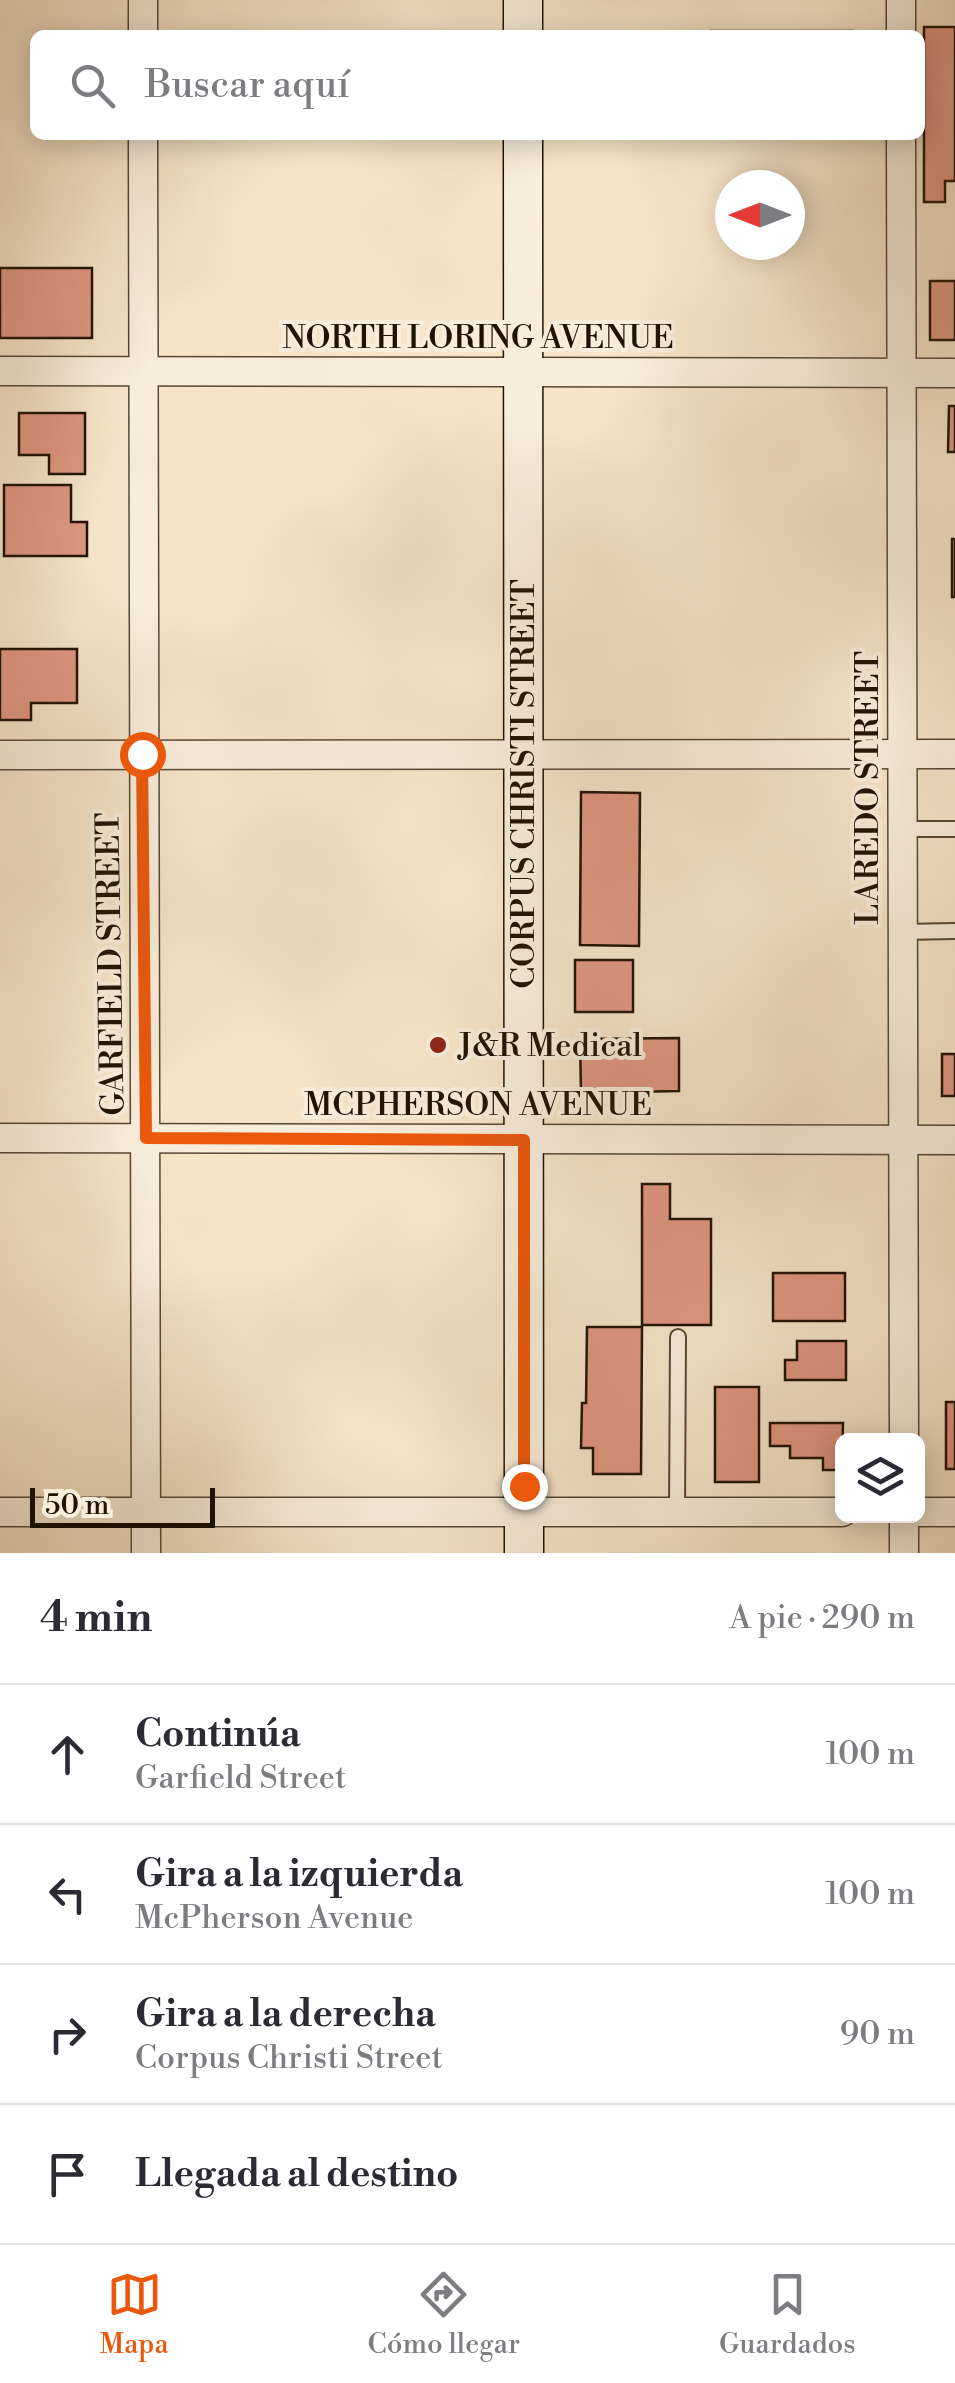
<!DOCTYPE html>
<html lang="es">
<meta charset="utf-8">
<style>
:root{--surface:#fff;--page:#f7f7f7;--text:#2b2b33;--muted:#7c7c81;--line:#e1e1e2;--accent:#ea580c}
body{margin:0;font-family:"Libre Bodoni",serif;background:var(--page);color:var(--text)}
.controls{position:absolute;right:30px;bottom:30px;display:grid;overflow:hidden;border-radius:15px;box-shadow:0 5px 25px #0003}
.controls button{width:90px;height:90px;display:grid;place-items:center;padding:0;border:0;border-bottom:2px solid var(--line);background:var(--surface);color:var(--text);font:50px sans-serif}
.compass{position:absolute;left:715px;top:170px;width:90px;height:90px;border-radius:50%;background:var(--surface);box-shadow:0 5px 25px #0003;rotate:270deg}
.scale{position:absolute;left:30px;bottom:25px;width:185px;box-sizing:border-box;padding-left:10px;border:5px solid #211304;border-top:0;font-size:28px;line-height:35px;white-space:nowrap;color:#211304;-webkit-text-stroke:8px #f8eddb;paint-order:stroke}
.stop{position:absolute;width:30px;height:30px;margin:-22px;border:8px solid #ea580c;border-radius:50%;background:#fff}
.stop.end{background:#ea580c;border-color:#fff;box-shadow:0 2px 10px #0008}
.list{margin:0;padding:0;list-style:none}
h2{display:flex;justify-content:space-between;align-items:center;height:130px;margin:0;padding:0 40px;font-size:42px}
h2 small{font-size:32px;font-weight:400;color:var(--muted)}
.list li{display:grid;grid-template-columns:65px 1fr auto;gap:30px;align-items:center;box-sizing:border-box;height:140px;padding:0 40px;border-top:2px solid var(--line)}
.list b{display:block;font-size:38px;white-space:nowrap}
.list p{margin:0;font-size:32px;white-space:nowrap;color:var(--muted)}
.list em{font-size:32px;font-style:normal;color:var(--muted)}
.icon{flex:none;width:55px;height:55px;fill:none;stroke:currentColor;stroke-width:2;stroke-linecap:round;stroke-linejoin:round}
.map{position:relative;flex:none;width:955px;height:1553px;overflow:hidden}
.search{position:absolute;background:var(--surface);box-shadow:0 5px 25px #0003;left:30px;right:30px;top:30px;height:110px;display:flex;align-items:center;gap:25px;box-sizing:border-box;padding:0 35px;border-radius:15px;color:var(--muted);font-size:38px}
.sheet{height:690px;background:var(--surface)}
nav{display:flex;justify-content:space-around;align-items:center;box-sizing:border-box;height:140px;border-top:2px solid var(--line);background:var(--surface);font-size:28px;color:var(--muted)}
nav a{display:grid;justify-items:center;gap:5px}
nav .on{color:var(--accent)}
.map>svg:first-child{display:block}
.building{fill:#de9681;stroke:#211304;stroke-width:2.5}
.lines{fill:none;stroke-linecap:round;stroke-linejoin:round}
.service-casing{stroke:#564735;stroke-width:18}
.minor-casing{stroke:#564735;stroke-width:31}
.secondary-casing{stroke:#211304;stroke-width:41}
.service{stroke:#f8eddb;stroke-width:14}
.minor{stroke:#f8eddb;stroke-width:28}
.secondary{stroke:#f8eddb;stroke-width:38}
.route{stroke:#ea580c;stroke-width:12}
.poi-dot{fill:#8f2418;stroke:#f8eddb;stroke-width:4}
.labels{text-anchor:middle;stroke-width:8;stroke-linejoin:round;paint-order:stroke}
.street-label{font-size:32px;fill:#211304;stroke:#f8eddb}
.poi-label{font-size:32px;fill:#211304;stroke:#f8eddb;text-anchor:start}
</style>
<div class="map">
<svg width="955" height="1553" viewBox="0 0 955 1553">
<rect width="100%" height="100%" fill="#f5e4c8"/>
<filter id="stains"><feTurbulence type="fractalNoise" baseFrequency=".002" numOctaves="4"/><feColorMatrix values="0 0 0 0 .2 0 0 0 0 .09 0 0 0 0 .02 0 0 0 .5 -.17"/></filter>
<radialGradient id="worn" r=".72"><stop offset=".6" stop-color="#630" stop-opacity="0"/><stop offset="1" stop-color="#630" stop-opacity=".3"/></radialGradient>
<g class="building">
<path d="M924,27H955V181H945V202H924Z"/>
<rect x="711" y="31" width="142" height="4"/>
<rect x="0" y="268" width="92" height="70"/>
<rect x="930" y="281" width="25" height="59"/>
<path d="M949,406H955V452H948Z"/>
<path d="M19,413H85V474H49V455H19Z"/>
<path d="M4,485H71V522H87V556H4Z"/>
<rect x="952" y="539" width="3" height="58"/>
<path d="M0,649H77V703H31V720H0Z"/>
<path d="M581,792L640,793L639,946L580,945Z"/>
<rect x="575" y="960" width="58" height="52"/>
<path d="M679,1038V1091L581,1093L580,1039Z"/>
<rect x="942" y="1054" width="13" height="42"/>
<path d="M642,1184H670V1219H711V1325H642Z"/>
<rect x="773" y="1273" width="72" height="48"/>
<path d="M587,1327H642L641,1474H593V1448H581L582,1403H586Z"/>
<path d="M797,1341H846V1380H785V1360H797Z"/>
<rect x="715" y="1387" width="44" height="95"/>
<rect x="946" y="1402" width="9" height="67"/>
<path d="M770,1423H843L842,1470H823V1458H790V1446H770Z"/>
</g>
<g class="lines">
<g class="service-casing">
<g id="service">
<path d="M902,829H955"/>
<path d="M902,932L955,931"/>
<path d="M677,1512L678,1337"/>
</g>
</g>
<g class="minor-casing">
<g id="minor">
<path d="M143,0V35"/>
<path d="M901,0V35"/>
<path d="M143,135L146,1553"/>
<path d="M901,135L904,1440"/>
<path d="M0,371L955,373"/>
<path d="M0,755L955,754"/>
<path d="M0,1138L955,1140"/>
<path d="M0,1512H842"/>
<path d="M918,1512H955"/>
<path d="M904,1516V1553"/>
</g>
</g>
<g class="secondary-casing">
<g id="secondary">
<path d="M523,0V35"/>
<path d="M523,135L524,1553"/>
</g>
</g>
<use href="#service" class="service"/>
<use href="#minor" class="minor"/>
<use href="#secondary" class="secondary"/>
</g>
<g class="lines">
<path class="route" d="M142,754L146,1138L524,1140V1486"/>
</g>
<circle class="poi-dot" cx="438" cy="1045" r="10"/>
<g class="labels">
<g class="street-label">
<text x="478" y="348">NORTH LORING AVENUE</text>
<text transform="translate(523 784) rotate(-90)" y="11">CORPUS CHRISTI STREET</text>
<text transform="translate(867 788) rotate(-90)" y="11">LAREDO STREET</text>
<text transform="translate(110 964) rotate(-91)" y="11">GARFIELD STREET</text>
<text x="478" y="1115">MCPHERSON AVENUE</text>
</g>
<g class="poi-label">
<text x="458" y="1056">J&amp;R Medical</text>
</g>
</g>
<rect width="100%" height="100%" filter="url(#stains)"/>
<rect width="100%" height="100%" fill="url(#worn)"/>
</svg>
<div class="controls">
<button><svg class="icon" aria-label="layers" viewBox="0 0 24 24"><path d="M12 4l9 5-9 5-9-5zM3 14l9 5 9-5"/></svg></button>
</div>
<svg class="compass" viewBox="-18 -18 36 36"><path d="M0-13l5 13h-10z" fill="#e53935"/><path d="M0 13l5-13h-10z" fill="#7c7c81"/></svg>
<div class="scale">50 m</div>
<div class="stop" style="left:142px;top:754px"></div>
<div class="stop end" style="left:524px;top:1486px"></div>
<div class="search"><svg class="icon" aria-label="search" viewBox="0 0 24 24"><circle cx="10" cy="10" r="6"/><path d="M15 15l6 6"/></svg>Buscar aquí</div>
</div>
<section class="sheet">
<h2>4 min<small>A pie · 290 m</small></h2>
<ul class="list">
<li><svg class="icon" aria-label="ahead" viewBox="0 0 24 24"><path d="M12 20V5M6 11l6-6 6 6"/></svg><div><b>Continúa</b><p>Garfield Street</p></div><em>100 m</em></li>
<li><svg class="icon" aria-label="left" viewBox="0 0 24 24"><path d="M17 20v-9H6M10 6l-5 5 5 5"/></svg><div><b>Gira a la izquierda</b><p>McPherson Avenue</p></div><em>100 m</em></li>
<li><svg class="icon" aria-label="right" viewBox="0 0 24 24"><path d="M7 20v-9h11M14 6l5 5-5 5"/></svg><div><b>Gira a la derecha</b><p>Corpus Christi Street</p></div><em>90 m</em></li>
<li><svg class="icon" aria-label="arrive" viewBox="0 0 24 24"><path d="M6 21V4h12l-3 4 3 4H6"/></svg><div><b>Llegada al destino</b></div></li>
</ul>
</section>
<nav>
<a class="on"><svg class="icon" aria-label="map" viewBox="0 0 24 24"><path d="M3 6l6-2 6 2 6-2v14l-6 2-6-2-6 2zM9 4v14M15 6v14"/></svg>Mapa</a>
<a><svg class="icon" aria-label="directions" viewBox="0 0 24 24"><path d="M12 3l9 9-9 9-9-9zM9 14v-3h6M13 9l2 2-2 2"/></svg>Cómo llegar</a>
<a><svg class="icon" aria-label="saved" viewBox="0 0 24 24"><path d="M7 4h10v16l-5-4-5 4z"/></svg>Guardados</a>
</nav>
